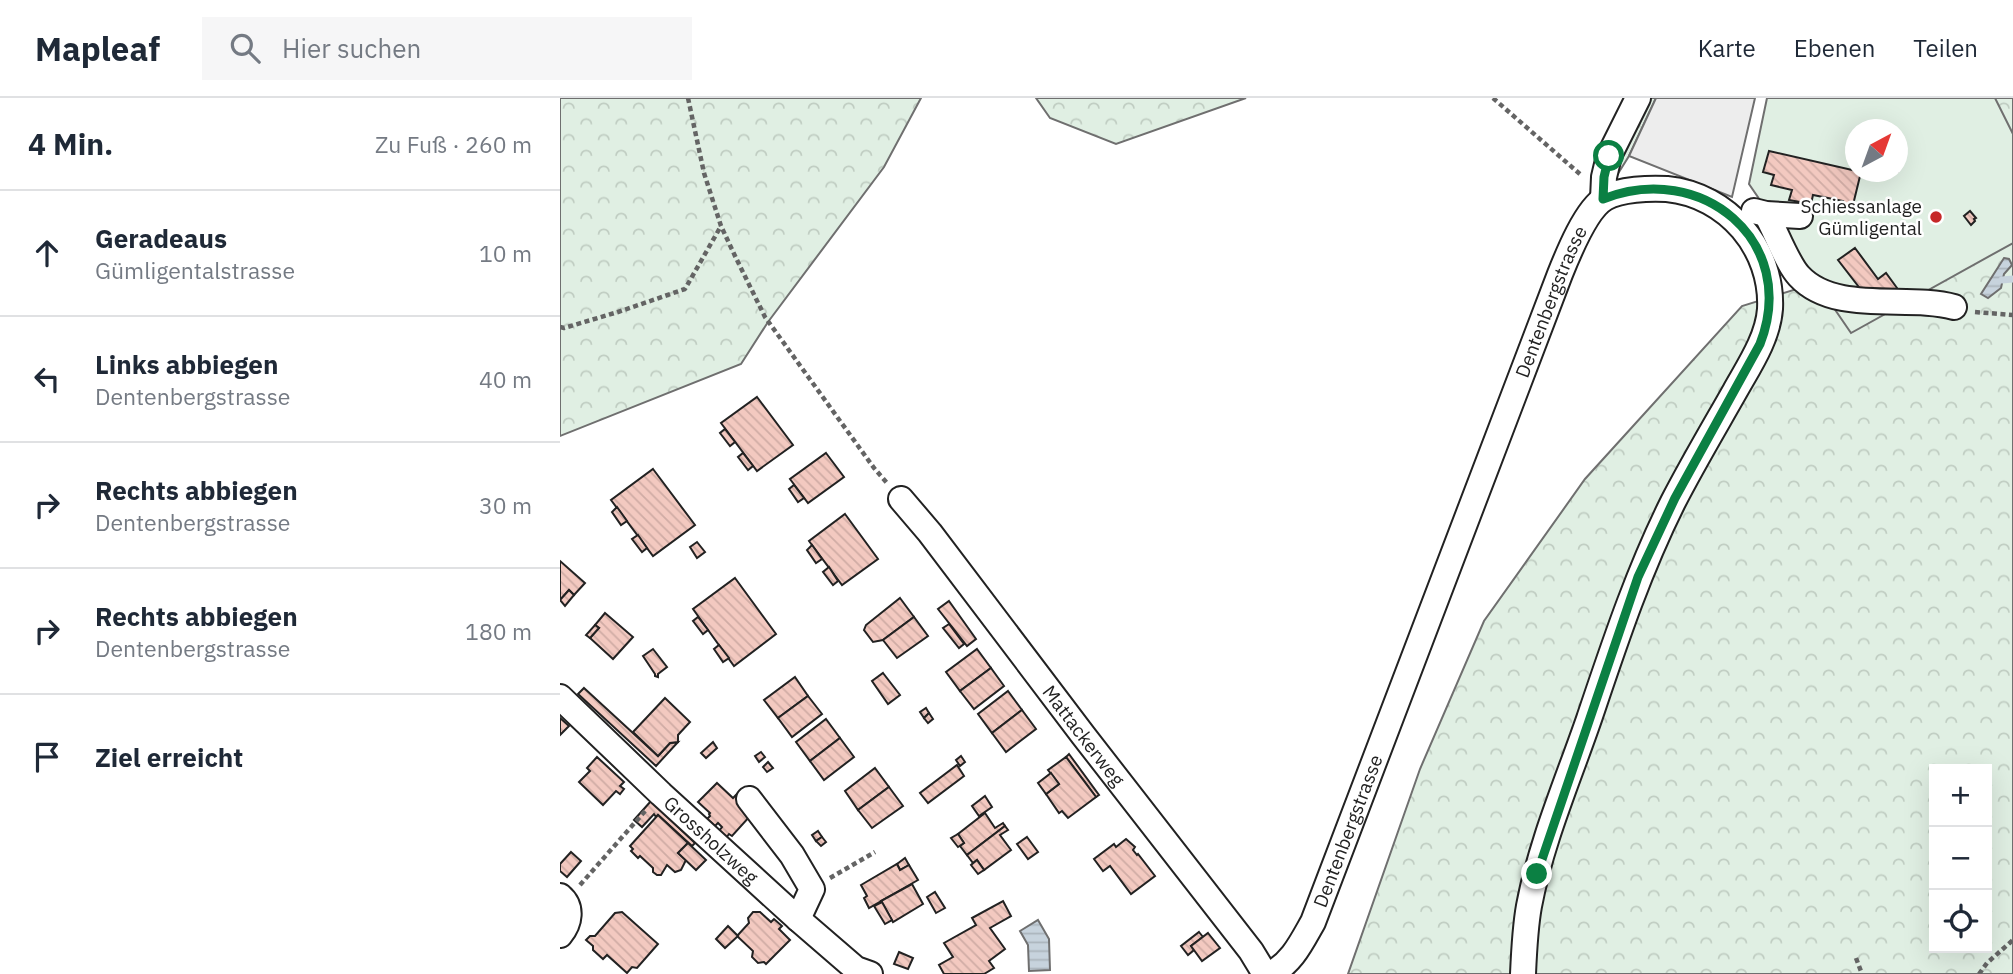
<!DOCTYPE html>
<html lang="de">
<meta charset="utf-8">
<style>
:root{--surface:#fff;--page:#f6f6f7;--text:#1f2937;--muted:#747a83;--line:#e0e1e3}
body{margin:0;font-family:"IBM Plex Sans",sans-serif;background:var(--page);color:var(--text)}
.controls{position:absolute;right:21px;bottom:21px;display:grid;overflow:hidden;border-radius:0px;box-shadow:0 7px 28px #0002}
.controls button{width:63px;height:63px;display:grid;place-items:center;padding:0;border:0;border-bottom:2px solid var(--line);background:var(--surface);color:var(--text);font:35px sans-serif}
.compass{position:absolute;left:1285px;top:21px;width:63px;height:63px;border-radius:50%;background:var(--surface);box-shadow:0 7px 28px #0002;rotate:41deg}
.stop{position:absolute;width:21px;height:21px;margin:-16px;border:5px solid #0b8043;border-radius:50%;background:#fff}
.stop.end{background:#0b8043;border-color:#fff;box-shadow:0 2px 7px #0008}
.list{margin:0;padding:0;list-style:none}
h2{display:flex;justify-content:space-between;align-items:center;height:91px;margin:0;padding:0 28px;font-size:30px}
h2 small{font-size:23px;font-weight:400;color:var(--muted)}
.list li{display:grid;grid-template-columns:46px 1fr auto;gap:21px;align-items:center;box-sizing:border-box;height:126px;padding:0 28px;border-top:2px solid var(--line)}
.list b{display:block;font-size:26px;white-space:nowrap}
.list p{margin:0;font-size:23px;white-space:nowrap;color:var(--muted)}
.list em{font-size:23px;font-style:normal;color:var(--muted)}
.icon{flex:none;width:38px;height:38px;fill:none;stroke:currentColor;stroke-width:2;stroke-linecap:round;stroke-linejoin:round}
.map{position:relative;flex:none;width:1453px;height:876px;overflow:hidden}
header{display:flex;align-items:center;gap:42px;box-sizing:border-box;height:98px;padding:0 35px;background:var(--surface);border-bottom:2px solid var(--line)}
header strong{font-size:33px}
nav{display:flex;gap:38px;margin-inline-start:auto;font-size:24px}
.search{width:490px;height:63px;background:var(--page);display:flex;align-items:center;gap:18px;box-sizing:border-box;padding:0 24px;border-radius:0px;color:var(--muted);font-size:26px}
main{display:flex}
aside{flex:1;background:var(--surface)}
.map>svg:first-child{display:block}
.grass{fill:url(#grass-tufts);stroke:#6f6f6f;stroke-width:2}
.forest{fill:url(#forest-crowns);stroke:#6f6f6f;stroke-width:2;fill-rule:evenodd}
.park{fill:#e0efe3;stroke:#6f6f6f;stroke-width:2;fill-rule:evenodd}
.parking{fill:#ededed;stroke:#6f6f6f;stroke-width:2}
.water{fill:url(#water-rules);stroke:#6f6f6f;stroke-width:2}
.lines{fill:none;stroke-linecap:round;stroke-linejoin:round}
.stream{stroke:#c7d3dd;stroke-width:7}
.building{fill:url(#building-back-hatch);stroke:#222;stroke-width:2}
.minor-casing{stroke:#222;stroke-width:28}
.path{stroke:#646464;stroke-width:4.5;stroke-dasharray:5 3.5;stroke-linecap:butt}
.minor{stroke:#fff;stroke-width:24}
.route{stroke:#0b8043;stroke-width:9}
.poi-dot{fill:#c62828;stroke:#fff;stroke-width:2.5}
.labels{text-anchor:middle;stroke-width:5;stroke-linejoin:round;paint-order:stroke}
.poi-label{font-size:19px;fill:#222;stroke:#fff;text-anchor:end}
.street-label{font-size:19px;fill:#222;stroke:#fff}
</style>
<header>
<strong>Mapleaf</strong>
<div class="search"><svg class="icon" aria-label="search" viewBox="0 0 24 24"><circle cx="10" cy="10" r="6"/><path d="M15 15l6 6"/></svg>Hier suchen</div>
<nav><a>Karte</a><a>Ebenen</a><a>Teilen</a></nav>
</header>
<main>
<aside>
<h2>4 Min.<small>Zu Fuß · 260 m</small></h2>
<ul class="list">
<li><svg class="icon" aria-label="ahead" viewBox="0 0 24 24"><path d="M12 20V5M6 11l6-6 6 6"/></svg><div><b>Geradeaus</b><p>Gümligentalstrasse</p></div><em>10 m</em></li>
<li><svg class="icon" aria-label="left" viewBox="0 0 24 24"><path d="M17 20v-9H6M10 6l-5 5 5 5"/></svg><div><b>Links abbiegen</b><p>Dentenbergstrasse</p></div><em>40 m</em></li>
<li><svg class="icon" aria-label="right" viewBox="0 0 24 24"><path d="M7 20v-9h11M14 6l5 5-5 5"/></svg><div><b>Rechts abbiegen</b><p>Dentenbergstrasse</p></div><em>30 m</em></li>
<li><svg class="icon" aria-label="right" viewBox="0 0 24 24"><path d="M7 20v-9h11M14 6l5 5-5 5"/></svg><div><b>Rechts abbiegen</b><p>Dentenbergstrasse</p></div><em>180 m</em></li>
<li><svg class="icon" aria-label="arrive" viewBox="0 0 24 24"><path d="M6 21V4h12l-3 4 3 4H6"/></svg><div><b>Ziel erreicht</b></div></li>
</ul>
</aside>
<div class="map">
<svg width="1453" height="876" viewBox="0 0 1453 876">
<defs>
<pattern id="grass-tufts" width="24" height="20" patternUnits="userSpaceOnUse" patternTransform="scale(1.75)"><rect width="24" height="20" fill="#e0efe3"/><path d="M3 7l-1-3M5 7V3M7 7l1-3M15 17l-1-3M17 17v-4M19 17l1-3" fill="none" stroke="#c0cdc2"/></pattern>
<pattern id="forest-crowns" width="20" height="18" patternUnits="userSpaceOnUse" patternTransform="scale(1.75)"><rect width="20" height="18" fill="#e0efe3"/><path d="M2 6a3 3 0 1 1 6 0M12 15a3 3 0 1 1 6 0" fill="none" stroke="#c0cdc2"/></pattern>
<pattern id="water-rules" width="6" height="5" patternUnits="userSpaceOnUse" patternTransform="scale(1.75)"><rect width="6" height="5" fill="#c7d3dd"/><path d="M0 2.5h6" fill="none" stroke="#abb5bd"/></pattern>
<pattern id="building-back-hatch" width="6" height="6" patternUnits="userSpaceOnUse" patternTransform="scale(1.75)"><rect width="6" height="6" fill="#f3c9c0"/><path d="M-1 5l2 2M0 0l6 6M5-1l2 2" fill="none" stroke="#d0aca5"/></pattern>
</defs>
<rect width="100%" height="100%" fill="#fff"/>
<path class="grass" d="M1084,0H1096L1069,58L1054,82L1057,57Z"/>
<g class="forest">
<path d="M0,0H361L324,69L208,224L181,266L0,338Z"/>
<path d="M476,0H686L556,46L490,20Z"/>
<path d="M1367,0H1453V876H788L860,671L924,523L1025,381L1182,208L1240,190L1316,206ZM1374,671H1427V850H1374Z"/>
</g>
<path class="park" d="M1207,0H1435L1453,36V145L1291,235L1189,86ZM1296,32H1338V74H1296Z"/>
<path class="parking" d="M1096,0H1195L1172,99L1069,58Z"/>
<g class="water">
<path d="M1444,160L1449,161L1452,167L1444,176L1441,190L1428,200L1421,196Z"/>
<path d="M478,822L489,841L490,872L469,873L468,847L460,833Z"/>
</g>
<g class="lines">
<path class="stream" d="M1442,182L1453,181"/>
</g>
<g class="building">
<path d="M1209,53L1301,74L1291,115L1281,113L1283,103L1253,97L1251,106L1229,102L1232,92L1211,87L1214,77L1203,74Z"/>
<path d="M1410,113L1416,120L1414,121L1415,123L1411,127L1404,118Z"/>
<path d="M1295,150L1318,181L1326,175L1337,190L1329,196L1302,193L1278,162Z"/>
<path d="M197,299L233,347L197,373L161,325Z"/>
<path d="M165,331L175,344L170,348L160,335Z"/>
<path d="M183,355L193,368L188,372L178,359Z"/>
<path d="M266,355L284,379L248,405L230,381Z"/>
<path d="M93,371L135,427L93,458L51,402Z"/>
<path d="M234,387L244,400L238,404L229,391Z"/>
<path d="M57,409L67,423L61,427L52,414Z"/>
<path d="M285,416L318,461L282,487L249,443Z"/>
<path d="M78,437L87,450L82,454L72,441Z"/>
<path d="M137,444L145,454L137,460L130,449Z"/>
<path d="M252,447L262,461L256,465L247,452Z"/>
<path d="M0,463L25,485L14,497L9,492L0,502Z"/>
<path d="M269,469L278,483L273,487L263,474Z"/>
<path d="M175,480L216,536L174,568L133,511Z"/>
<path d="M9,492L14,497L5,508L0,502Z"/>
<path d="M340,500L354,519L323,542L313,544L304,532L306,527Z"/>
<path d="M389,503L416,541L407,548L378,511Z"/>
<path d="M45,515L73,539L53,561L30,540L39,530L35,527Z"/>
<path d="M138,519L148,532L143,536L133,523Z"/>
<path d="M354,519L368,538L337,560L323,542Z"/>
<path d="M389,526L404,546L399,550L383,530Z"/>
<path d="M35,527L39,530L30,540L26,537Z"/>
<path d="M159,547L169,560L163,564L154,551Z"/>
<path d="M93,551L107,569L98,576V579L95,578V576L83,558Z"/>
<path d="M417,551L431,570L400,593L386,574Z"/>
<path d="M431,570L444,588L414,611L400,593Z"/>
<path d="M323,575L340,597L328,606L312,583Z"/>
<path d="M235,579L248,598L218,620L204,602Z"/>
<path d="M24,590L98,658L110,645L118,644L96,668L18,596Z"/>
<path d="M448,593L462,612L432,635L418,616Z"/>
<path d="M248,598L262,616L232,639L218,620Z"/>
<path d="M105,600L130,624L118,637V644L110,645L98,658L73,634Z"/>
<path d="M366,610L369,615L364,620L360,614Z"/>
<path d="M462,612L476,631L446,654L432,635Z"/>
<path d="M369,615L373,621L368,625L364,620Z"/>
<path d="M0,620L9,628L0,637Z"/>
<path d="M266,621L280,640L250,663L236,644Z"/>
<path d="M280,640L294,659L264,682L250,663Z"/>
<path d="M153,644L157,650L146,660L141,655Z"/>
<path d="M201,654L205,659L199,664L195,658Z"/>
<path d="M509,656L539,697L536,699L506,659Z"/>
<path d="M401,658L405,664L400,668L396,662Z"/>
<path d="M37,659L64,684L60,688L64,691L60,696L56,693L43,707L19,684L30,673L27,670Z"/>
<path d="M506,659L536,699L508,720L502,713L499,715L486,696L499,686L488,672Z"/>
<path d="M208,664L213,670L207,674L203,669Z"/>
<path d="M397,667L404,678L368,705L360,695Z"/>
<path d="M315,670L329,689L298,712L285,693Z"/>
<path d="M491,675L499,686L486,696L478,685Z"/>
<path d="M157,685L173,700L177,696L188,706L191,717L172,738L169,736L166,740L159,733L162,729L158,725L155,728L147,721L150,718L149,716L150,715L138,704Z"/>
<path d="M329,689L343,708L312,730L298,712Z"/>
<path d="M425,698L432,709L419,718L412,708Z"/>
<path d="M91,703L135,745L132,748L98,717L96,719L94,716L82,729L74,722Z"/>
<path d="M425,715L435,730L443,725L445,728L407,757L400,748L404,745L398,736Z"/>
<path d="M98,717L128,745L118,755L126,762L121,772L115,774L107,767L101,777H97L93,774V770L80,758L78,760L71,753L73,751L70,748Z"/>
<path d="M445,728L448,732L440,737L451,752L424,772L417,762L413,765L407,757Z"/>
<path d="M258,733L262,739L256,743L252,737Z"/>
<path d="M398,736L404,745L398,749L391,740Z"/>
<path d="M262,739L266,744L261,748L256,743Z"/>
<path d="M467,739L478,754L468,761L457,746Z"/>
<path d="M566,741L575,749L573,752L577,757L578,756L595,778L571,796L550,768L543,773L534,761L554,746L556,749Z"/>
<path d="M128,745L146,762L136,772L118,755Z"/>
<path d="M11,754L21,763L7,779L0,773V766Z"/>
<path d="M345,760L349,767L340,772L337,766Z"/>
<path d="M417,762L424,772L418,776L411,767Z"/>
<path d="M337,766L340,772L349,767L358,782L309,810L304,800L307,798L301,787Z"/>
<path d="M352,786L363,806L333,824L321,803Z"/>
<path d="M375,794L385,810L376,815L367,799Z"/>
<path d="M443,803L451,818L430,830L445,851L429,863L434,870L424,876H384L379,867L393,859L384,845L416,827L412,820Z"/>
<path d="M322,804L332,822L325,826L314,808Z"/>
<path d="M62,814L98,846L77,870L72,869L67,875L47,857L43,861L33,852V848L26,842L30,838H35L55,815Z"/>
<path d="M193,814H200L211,824L214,821L222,828L219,831L230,842L206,866L204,864L198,865L192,859L193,853L177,838L189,825L188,820Z"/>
<path d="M168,828L178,838L165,850L156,841Z"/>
<path d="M639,834L643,839L631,848L634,852L628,857L621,848Z"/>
<path d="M648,835L660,850L642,863L631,848Z"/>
<path d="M339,854L353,860L348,871L334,866Z"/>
</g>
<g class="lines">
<g class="minor-casing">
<g id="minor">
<path d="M1043,101L1044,79L1049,58L1078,0"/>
<path d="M1194,113L1206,116L1240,118"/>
<path d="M1206,116C1216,134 1227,165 1239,178C1275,217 1348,196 1394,209"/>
<path id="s1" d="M341,401L370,435L523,637L691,853L705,876"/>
<path id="s2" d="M0,599L101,696L238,821L296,871L310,876"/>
<path d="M189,701L232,757L252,791L238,821"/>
<path d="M0,798C13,809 10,825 0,837"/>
<path id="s3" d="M710,876C732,865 741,845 753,824L1000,176C1008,156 1026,111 1045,100C1060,91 1090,90 1107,91C1168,97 1213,151 1210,211C1208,240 1189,268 1175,293C1154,330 1132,367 1113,404C1078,474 1054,547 1029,621C1008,682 981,744 969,808C965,830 964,853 963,876"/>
</g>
</g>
<g class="path">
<path d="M128,0L144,75L161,128L176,160L205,219L314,370L327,385"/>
<path d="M933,0L1021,77"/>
<path d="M1415,214L1453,217"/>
<path d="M0,229L4,230L58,214L125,191L161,128"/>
<path d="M270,780L315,754"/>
<path d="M20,787L86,712"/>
<path d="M1296,860L1302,876"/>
<path d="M1419,876L1427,865L1453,842"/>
</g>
<use href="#minor" class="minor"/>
</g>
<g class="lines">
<path class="route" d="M977,776L1078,479L1115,400L1200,246C1240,143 1141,62 1043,101L1044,79L1049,58"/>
</g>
<circle class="poi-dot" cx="1376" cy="119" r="7"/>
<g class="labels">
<g class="poi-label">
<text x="1362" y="115">Schiessanlage<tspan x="1362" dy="22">Gümligental</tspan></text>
</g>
<g class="street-label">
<text dy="7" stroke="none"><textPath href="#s3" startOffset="733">Dentenbergstrasse</textPath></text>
<text dy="7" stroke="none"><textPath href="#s1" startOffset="299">Mattackerweg</textPath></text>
<text dy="7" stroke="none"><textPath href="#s3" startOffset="166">Dentenbergstrasse</textPath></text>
<text dy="7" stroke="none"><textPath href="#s2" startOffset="208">Grossholzweg</textPath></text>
</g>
</g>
</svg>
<div class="controls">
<button>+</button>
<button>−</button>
<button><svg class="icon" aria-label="locate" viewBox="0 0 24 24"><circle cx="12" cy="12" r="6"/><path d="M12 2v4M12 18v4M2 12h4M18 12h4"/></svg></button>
</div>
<svg class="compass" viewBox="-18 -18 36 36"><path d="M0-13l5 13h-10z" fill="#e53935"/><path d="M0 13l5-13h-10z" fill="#747a83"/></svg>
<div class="stop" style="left:1049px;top:58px"></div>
<div class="stop end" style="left:977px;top:776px"></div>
</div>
</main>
